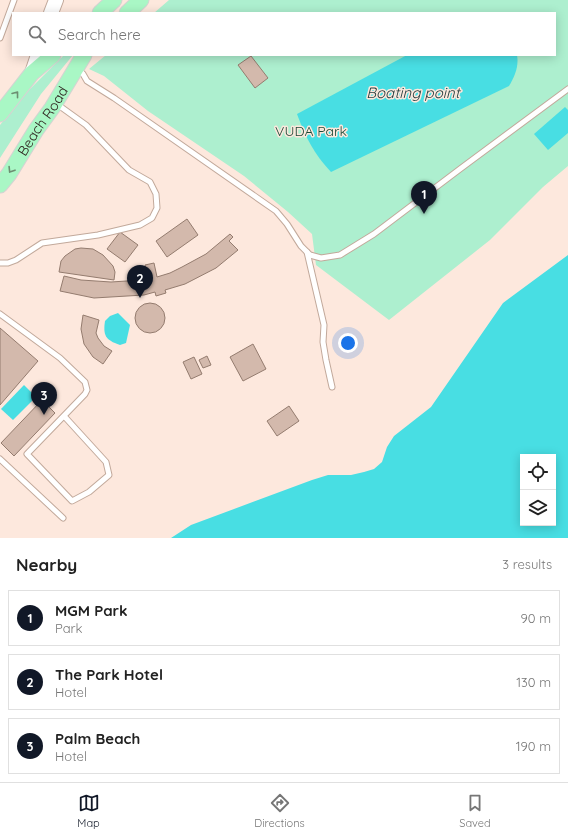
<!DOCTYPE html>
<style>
:root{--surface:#fff;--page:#f2f2f2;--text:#222;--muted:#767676;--line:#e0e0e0;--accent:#111827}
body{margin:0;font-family:Quicksand,sans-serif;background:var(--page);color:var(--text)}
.controls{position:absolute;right:12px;bottom:12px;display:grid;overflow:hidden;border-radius:0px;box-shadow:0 2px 10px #0003}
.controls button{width:36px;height:36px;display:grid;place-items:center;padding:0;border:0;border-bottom:1px solid var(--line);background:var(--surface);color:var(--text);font:20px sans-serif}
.you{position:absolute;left:348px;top:343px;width:14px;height:14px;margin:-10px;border:3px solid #fff;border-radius:50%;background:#1a73e8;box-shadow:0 0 0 6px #1a73e833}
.badge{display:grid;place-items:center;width:26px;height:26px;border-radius:50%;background:var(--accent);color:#fff;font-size:13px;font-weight:700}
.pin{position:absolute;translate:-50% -33px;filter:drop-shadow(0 1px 2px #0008)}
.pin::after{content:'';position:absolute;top:21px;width:14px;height:12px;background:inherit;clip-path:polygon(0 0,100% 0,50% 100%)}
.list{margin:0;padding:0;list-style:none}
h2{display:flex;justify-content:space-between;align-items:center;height:52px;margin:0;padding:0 16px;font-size:17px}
h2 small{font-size:13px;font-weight:400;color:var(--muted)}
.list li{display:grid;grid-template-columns:26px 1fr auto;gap:12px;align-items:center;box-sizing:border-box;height:56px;margin:0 8px 8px;padding:0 8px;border:1px solid var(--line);border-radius:0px}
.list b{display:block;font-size:15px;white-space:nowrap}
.list p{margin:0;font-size:13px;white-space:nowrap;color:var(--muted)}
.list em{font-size:13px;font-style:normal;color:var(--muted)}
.icon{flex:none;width:22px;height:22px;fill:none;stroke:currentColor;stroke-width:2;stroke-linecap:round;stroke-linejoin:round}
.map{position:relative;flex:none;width:568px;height:538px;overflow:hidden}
.search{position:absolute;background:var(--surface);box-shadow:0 2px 10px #0003;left:12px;right:12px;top:12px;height:44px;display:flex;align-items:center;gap:10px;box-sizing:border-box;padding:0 14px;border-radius:0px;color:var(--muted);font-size:15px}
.sheet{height:244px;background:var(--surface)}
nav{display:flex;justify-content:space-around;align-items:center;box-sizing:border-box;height:56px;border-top:1px solid var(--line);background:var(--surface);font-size:11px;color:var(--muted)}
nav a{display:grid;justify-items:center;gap:2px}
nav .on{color:var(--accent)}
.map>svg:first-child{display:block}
.green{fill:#adefcf}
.water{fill:#48dee3;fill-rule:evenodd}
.building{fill:#d3b9ac;stroke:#947c6f}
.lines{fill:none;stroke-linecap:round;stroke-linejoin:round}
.lane-casing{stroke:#c2a99b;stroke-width:7}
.secondary-casing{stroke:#c2a99b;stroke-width:16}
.primary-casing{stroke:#d5d3d2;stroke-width:17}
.lane{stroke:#fff;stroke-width:5}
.secondary{stroke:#fff;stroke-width:14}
.primary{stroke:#a9f7c5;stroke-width:15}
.oneway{stroke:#6c8e72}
.labels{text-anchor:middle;stroke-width:3;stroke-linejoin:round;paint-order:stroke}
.street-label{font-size:14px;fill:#2f2520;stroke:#fde8dd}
.park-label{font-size:14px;fill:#1c4a37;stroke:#fde8dd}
.water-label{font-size:15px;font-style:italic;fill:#243d3e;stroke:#fde8dd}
</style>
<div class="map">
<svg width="568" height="538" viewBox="0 0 568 538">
<rect width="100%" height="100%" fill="#fde8dd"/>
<g class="green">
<path d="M169,0H568V166L543,187L490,240L389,320L316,265L312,234L288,212L244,176L148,111L104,76L89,69L106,55H555V13H154Z"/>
<path d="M64,55H73L41,94L0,158V125L26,93Z"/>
</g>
<g class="water">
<path d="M407,55H517C519,66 515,76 509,86L331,172C314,154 306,138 297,114Z"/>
<path d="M565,107L568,110V133L548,150L534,134Z"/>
<path d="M568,255V538H171L191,525L312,480L328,475H351L364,472L374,469L382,462L387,447L394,436L431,407L503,303ZM523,457H553V523H523Z"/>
<path d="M118,313L130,325L126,343L120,345C105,340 103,335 105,321L110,316Z"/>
<path d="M24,385L36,397L13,420L1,409Z"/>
</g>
<g class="building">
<path d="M251,56L268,78L255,88L238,65Z"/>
<path d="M187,219L198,235L167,257L156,241Z"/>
<path d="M120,232L138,245L125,262L107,249Z"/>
<path d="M230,234L233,237L229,241L238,250L216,268L185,284L165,290L166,293L156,296L155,292L144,295L94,298L60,291L64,276L81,280L111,282L142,280L150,278L149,273H147L145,265L154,263L157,277L170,273L182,267L206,254Z"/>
<path d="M81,248L93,249L103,255L113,266L115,272L114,280L59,272L61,261L65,256L75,249Z"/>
<circle cx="150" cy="318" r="15"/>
<path d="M83,315L99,320L96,333L98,338L104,346L112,351L103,364L93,357L84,344L81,329Z"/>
<path d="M0,328L38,361L0,405Z"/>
<path d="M253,344L266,369L243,381L230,357Z"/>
<path d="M207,356L211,365L203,368L199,360Z"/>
<path d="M194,357L202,374L191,379L183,362Z"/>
<path d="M42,400L55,413L14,456L1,443Z"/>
<path d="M289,406L299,421L277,436L267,421Z"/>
</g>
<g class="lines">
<g class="lane-casing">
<g id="lane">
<path d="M0,38L14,0"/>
<path d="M77,69L83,74L87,81L114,98L276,211L287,224L301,246L310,255L321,258L340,255L374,234L460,169L568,89"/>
<path d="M307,252L324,325L323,342L326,360L332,387"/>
<path d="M0,263H8L16,260L42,243L98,235L140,225L152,218L157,208L156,194L150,182L129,170L86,125L61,107L58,102"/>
<path d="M0,314L60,358L85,382L87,390L85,394L27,454L72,501L89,492L109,475L106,462L64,416"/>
<path d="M0,459L63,518"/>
</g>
</g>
<g class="secondary-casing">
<g id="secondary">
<path d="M51,13L56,0"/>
<path d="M32,73L38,55"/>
</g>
</g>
<g class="primary-casing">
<g id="primary">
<path d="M100,13L114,0"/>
<path d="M127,13L141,0"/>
<path d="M0,114L32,73L53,55"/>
<path id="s1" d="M0,185L9,174L36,130L52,108L84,55"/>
</g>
</g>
<use href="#lane" class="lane"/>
<use href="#secondary" class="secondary"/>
<use href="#primary" class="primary"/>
</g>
<defs><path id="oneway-chevron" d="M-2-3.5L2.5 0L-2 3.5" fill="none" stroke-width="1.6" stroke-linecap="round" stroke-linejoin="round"/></defs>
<g class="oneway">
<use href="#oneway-chevron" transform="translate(16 94) rotate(-52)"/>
<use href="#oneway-chevron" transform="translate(11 170) rotate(122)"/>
</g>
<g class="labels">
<g class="street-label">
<text dy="5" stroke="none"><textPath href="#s1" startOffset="77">Beach Road</textPath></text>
</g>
<g class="park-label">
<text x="311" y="136">VUDA Park</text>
</g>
<g class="water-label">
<text x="413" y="98">Boating point</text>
</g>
</g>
</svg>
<div class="controls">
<button><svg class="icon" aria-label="locate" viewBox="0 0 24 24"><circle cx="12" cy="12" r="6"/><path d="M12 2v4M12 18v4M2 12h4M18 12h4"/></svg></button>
<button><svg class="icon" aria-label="layers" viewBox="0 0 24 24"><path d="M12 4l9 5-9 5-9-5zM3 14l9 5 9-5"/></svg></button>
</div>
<div class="you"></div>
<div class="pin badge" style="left:424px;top:214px">1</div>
<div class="pin badge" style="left:140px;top:298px">2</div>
<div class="pin badge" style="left:44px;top:415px">3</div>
<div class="search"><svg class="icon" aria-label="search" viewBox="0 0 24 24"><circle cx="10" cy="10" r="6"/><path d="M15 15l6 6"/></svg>Search here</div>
</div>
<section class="sheet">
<h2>Nearby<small>3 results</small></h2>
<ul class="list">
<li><span class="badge">1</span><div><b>MGM Park</b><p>Park</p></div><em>90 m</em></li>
<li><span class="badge">2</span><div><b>The Park Hotel</b><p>Hotel</p></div><em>130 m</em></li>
<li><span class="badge">3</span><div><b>Palm Beach</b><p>Hotel</p></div><em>190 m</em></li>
</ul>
</section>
<nav>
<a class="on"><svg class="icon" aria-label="map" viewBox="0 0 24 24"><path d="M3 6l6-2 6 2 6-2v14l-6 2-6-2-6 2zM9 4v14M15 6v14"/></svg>Map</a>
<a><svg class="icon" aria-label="directions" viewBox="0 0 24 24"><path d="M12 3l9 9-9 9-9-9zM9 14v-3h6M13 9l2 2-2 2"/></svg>Directions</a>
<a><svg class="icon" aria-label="saved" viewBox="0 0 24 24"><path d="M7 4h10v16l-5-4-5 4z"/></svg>Saved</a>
</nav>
